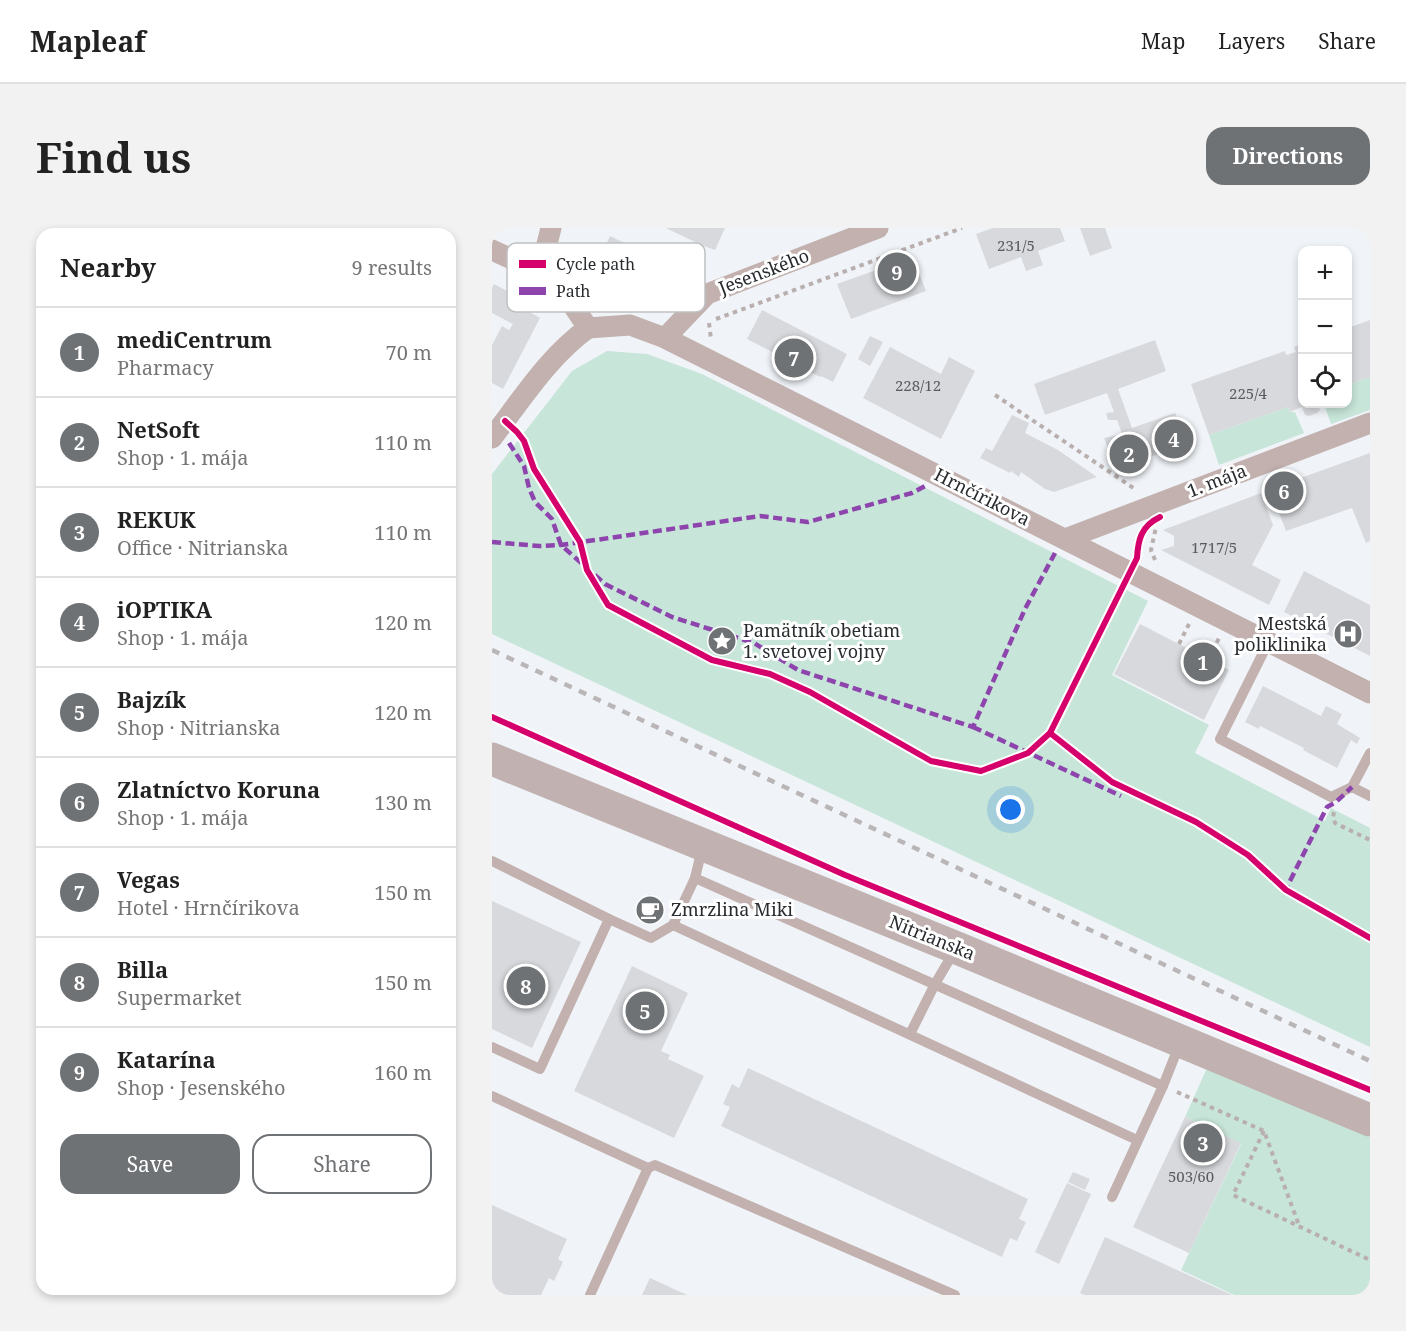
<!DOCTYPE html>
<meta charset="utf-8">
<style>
:root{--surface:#fff;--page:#f2f2f2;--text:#222;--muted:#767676;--line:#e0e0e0;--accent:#6f7275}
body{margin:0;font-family:"Noto Serif",serif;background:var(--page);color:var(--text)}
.controls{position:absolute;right:18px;top:18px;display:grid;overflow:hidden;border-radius:12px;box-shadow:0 3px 9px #0003}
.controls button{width:54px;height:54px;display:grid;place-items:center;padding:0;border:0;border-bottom:2px solid var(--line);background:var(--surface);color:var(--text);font:30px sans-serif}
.you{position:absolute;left:519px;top:582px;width:21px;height:21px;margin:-15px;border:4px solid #fff;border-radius:50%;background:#1a73e8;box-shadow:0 0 0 9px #1a73e833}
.badge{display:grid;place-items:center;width:39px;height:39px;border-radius:50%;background:var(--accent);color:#fff;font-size:20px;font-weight:700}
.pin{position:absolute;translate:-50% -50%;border:3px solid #fff;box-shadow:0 2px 6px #0006}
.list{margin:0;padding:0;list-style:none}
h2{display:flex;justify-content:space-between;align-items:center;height:78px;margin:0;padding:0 24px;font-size:26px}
h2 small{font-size:20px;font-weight:400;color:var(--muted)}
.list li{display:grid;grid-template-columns:39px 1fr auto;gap:18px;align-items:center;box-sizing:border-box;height:90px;padding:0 24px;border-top:2px solid var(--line)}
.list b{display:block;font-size:22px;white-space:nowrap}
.list p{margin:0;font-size:20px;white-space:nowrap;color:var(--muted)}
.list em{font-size:20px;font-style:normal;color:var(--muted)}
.actions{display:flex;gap:12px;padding:18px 24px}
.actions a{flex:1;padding:14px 0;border:2px solid var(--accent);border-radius:18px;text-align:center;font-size:21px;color:var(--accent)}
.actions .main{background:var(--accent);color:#fff}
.icon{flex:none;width:33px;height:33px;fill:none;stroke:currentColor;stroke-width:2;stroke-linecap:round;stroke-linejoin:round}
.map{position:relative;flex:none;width:878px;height:1067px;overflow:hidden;border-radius:18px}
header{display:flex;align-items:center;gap:36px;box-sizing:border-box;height:84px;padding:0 30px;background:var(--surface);border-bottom:2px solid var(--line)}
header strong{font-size:28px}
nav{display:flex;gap:33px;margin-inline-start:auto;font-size:21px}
.intro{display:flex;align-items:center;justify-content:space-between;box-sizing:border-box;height:144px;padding:0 36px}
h1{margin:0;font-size:42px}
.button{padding:15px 27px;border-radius:18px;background:var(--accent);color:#fff;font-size:21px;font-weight:700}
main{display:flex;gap:36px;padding:0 36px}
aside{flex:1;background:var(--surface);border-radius:18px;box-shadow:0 3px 9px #0003}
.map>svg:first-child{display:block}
.green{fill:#c7e5d8}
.building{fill:#d8d9dd}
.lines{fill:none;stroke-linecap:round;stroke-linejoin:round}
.path{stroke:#b9afaf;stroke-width:4;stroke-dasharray:4.5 4.5;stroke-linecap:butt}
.service{stroke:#c2b1ae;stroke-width:10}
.minor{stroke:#c2b1ae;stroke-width:21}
.primary{stroke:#c1b2b1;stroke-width:33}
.rail{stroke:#bab6b7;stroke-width:4.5;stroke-dasharray:8 8;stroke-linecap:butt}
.quiet{stroke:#8e44ad;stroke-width:4.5;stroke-dasharray:9 4.5;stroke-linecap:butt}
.cycleway-casing{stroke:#fff;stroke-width:10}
.cycleway{stroke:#d6006c;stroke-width:6}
.labels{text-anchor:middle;stroke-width:6;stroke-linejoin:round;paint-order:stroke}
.number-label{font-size:15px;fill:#585a5d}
.street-label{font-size:18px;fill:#292c2f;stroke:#fff}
.poi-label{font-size:18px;fill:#292c2f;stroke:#fff;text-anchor:start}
.key{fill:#fff;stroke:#bfc0c1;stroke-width:1.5}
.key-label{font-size:16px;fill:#292c2f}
</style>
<header>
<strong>Mapleaf</strong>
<nav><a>Map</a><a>Layers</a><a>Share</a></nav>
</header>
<div class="intro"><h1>Find us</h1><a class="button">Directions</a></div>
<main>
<aside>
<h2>Nearby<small>9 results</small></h2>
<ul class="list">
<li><span class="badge">1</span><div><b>mediCentrum</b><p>Pharmacy</p></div><em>70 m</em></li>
<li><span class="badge">2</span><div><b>NetSoft</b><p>Shop · 1. mája</p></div><em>110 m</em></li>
<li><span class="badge">3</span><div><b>REKUK</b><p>Office · Nitrianska</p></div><em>110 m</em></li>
<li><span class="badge">4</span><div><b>iOPTIKA</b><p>Shop · 1. mája</p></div><em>120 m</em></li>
<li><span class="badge">5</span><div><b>Bajzík</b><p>Shop · Nitrianska</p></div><em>120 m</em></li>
<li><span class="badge">6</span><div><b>Zlatníctvo Koruna</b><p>Shop · 1. mája</p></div><em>130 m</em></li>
<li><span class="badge">7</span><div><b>Vegas</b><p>Hotel · Hrnčírikova</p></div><em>150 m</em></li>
<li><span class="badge">8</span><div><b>Billa</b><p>Supermarket</p></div><em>150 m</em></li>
<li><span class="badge">9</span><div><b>Katarína</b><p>Shop · Jesenského</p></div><em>160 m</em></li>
</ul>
<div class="actions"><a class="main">Save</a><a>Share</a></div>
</aside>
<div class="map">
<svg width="878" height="1067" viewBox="0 0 878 1067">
<rect width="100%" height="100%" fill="#f0f4f8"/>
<g class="green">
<path d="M115,123L155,126L210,146L656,373L620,447L717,497L703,525L833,593L839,580L878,600V819L0,406V246L80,143Z"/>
<path d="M878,149V182L839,196L832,176H856V157Z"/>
<path d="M796,179L798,184H803L812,205L727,237L717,207Z"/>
<path d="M715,840L878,909V1067H742L689,1042L749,916L693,889Z"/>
</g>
<g class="building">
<path d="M174,0H233L223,22L209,17Z"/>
<path d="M501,0H568L573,13L546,23L551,37L534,43L529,29L497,41L484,6Z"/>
<path d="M588,0H613L620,20L598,28Z"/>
<path d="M118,8L145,21L129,54L119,49L121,44L105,36Z"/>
<path d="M421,29L434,63L359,91L345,56Z"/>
<path d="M2,56L32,72L29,79L48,90L11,161L0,155V117L10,98L17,102L21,96L0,85V60Z"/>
<path d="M270,82L355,126L341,154L329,148L328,149L255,111Z"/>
<path d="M878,92V149L856,157V100Z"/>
<path d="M378,108L391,114L378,138L366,131Z"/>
<path d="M663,112L674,143L626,161L640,200L683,185L695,216L624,241L612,210L630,206L625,192H616L614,185L622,184L615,165L553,187L542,156Z"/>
<path d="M810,116V176H826L828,182L825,185L817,188L813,187L810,179L798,184L796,179L717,207L699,156L793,123L794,127L804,124L802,119Z"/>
<path d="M398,119L449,146L457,129L483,143L449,211L371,170Z"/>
<path d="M520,187L537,195L533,205L566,222L605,249L562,264L553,261L529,244L527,249L519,243L518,245L488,230L494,220L500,223Z"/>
<path d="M878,225V313L874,315L860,280L794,303L778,261Z"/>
<path d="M769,265L781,297L760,337L789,352L777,377L669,322L682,318V308L671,302Z"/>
<path d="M812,343L878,377V428L792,384Z"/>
<path d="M648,396L737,442L712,492L622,446Z"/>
<path d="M771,458L829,488L834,478L850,486L845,496L868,510L865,516L859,512L845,540L811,522L812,520L768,498L767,501L753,494Z"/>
<path d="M157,666L171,673L159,697L145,690Z"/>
<path d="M0,673L89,714L40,820L0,801Z"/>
<path d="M140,738L196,765L169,823L178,827L176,831L212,848L182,910L82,863Z"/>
<path d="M256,840L536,971L527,991L534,994L525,1013L518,1010L510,1029L229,898L238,879L231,876L240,856L247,860Z"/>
<path d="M693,889L749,915L697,1025L641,999Z"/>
<path d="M581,944L598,951L593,962L576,954Z"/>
<path d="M575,955L599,966L567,1036L543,1024Z"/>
<path d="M0,977L75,1011L66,1031L71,1034L62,1053L57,1050L49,1067H0Z"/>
<path d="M613,1009L740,1067H592L588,1065Z"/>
<path d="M158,1050L195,1067H150Z"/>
</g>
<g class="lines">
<g class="path">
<path d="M224,91L470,0"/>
<path d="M217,95L219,111"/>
<path d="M503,167L643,261"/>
<path d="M663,332L659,322L664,299"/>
<path d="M687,416L697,396"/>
<path d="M717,431L727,410"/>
<path d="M842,584L841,589L843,595L878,612"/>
<path d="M685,864L772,903L808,1000"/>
<path d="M772,903L741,967L878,1032"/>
</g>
<g class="service">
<path d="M777,413L728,511L839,569L860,559"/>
<path d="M878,525L860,559L878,568"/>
<path d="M210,621L203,650L181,697L645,912"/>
<path d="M0,633L117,691L48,841L0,819"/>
<path d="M203,650L671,858L688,815"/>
<path d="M117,691L159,710L181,697"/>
<path d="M418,806L443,756L463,722"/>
<path d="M0,868L156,940"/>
<path d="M620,969L671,858"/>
<path d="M98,1067L156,940L163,937L463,1067"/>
</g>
<g class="minor">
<path d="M0,22L48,44L70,61L96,100"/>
<path d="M48,44L59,0"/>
<path d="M96,100L138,97L173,110L878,465"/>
<path d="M173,110L215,66L386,0"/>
<path d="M0,210C30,171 56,129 96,100"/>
<path d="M573,311L878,195"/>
</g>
<path class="primary" d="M0,531L465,720L878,892"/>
<path class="rail" d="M0,422L878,833"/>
<g class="quiet">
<path d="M17,215L32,238L37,260L43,274L60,291L69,317L113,356L180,389L262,415L306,442L481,499L533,381L563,325"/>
<path d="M0,314L47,318L69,317L268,288L316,294L420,265L433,258"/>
<path d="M481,499L629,568"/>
<path d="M792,665L835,579L844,574L860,559"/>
</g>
<g class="cycleway-casing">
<g id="cycleway">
<path d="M13,193L25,204L32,213L42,241L88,314L95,342L116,377L220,432L278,446L318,464L439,533L489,543L536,525L558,505L645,330C646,312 649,298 668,289"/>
<path d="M0,489L353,647L878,862"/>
<path d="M558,505L620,554L704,594L756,627L794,662L878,710"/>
</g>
</g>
<use href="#cycleway" class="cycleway"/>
</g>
<defs>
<g id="hospital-disc" transform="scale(1.5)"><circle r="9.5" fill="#6f7275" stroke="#fff"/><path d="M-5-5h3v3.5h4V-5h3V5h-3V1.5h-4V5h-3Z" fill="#fff"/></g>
<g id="sight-disc" transform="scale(1.5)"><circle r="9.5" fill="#6f7275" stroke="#fff"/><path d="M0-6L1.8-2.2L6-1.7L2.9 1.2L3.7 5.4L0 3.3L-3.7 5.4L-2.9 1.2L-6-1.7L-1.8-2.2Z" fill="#fff"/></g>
<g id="cafe-disc" transform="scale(1.5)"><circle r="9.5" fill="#6f7275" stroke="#fff"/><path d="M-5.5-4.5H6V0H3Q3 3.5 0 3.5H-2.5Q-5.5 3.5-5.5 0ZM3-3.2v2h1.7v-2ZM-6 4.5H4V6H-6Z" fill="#fff"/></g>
</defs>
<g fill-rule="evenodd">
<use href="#hospital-disc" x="856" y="406"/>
<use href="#sight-disc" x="230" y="413"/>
<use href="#cafe-disc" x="158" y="682"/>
</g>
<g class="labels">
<g class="number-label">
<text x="524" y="23">231/5</text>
<text x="426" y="163">228/12</text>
<text x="756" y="171">225/4</text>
<text x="722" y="325">1717/5</text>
<text x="699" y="954">503/60</text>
</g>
<g class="street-label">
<text transform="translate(272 44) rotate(-21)" y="6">Jesenského</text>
<text transform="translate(725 253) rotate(-21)" y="6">1. mája</text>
<text transform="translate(490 269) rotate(27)" y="6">Hrnčírikova</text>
<text transform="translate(440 710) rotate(22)" y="6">Nitrianska</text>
</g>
<g class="poi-label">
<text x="835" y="402" text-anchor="end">Mestská<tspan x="835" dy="21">poliklinika</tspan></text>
<text x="251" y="409">Pamätník obetiam<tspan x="251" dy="21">1. svetovej vojny</tspan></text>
<text x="179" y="688">Zmrzlina Miki</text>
</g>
</g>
<rect x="15" y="15" width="198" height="69" rx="9" class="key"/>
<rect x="27" y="32" width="27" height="8" fill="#d6006c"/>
<rect x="27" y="59" width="27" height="8" fill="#8e44ad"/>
<g class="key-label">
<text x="64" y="42">Cycle path</text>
<text x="64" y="69">Path</text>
</g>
</svg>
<div class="controls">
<button>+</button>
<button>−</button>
<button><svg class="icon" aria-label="locate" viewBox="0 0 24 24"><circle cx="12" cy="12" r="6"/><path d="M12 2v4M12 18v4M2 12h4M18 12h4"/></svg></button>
</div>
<div class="you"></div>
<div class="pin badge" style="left:711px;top:434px">1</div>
<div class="pin badge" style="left:637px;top:226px">2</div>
<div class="pin badge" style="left:711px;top:915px">3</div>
<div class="pin badge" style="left:682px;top:211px">4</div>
<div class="pin badge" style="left:153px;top:783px">5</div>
<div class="pin badge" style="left:792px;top:263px">6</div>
<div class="pin badge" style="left:302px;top:130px">7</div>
<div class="pin badge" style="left:34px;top:758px">8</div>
<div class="pin badge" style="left:405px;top:44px">9</div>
</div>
</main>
